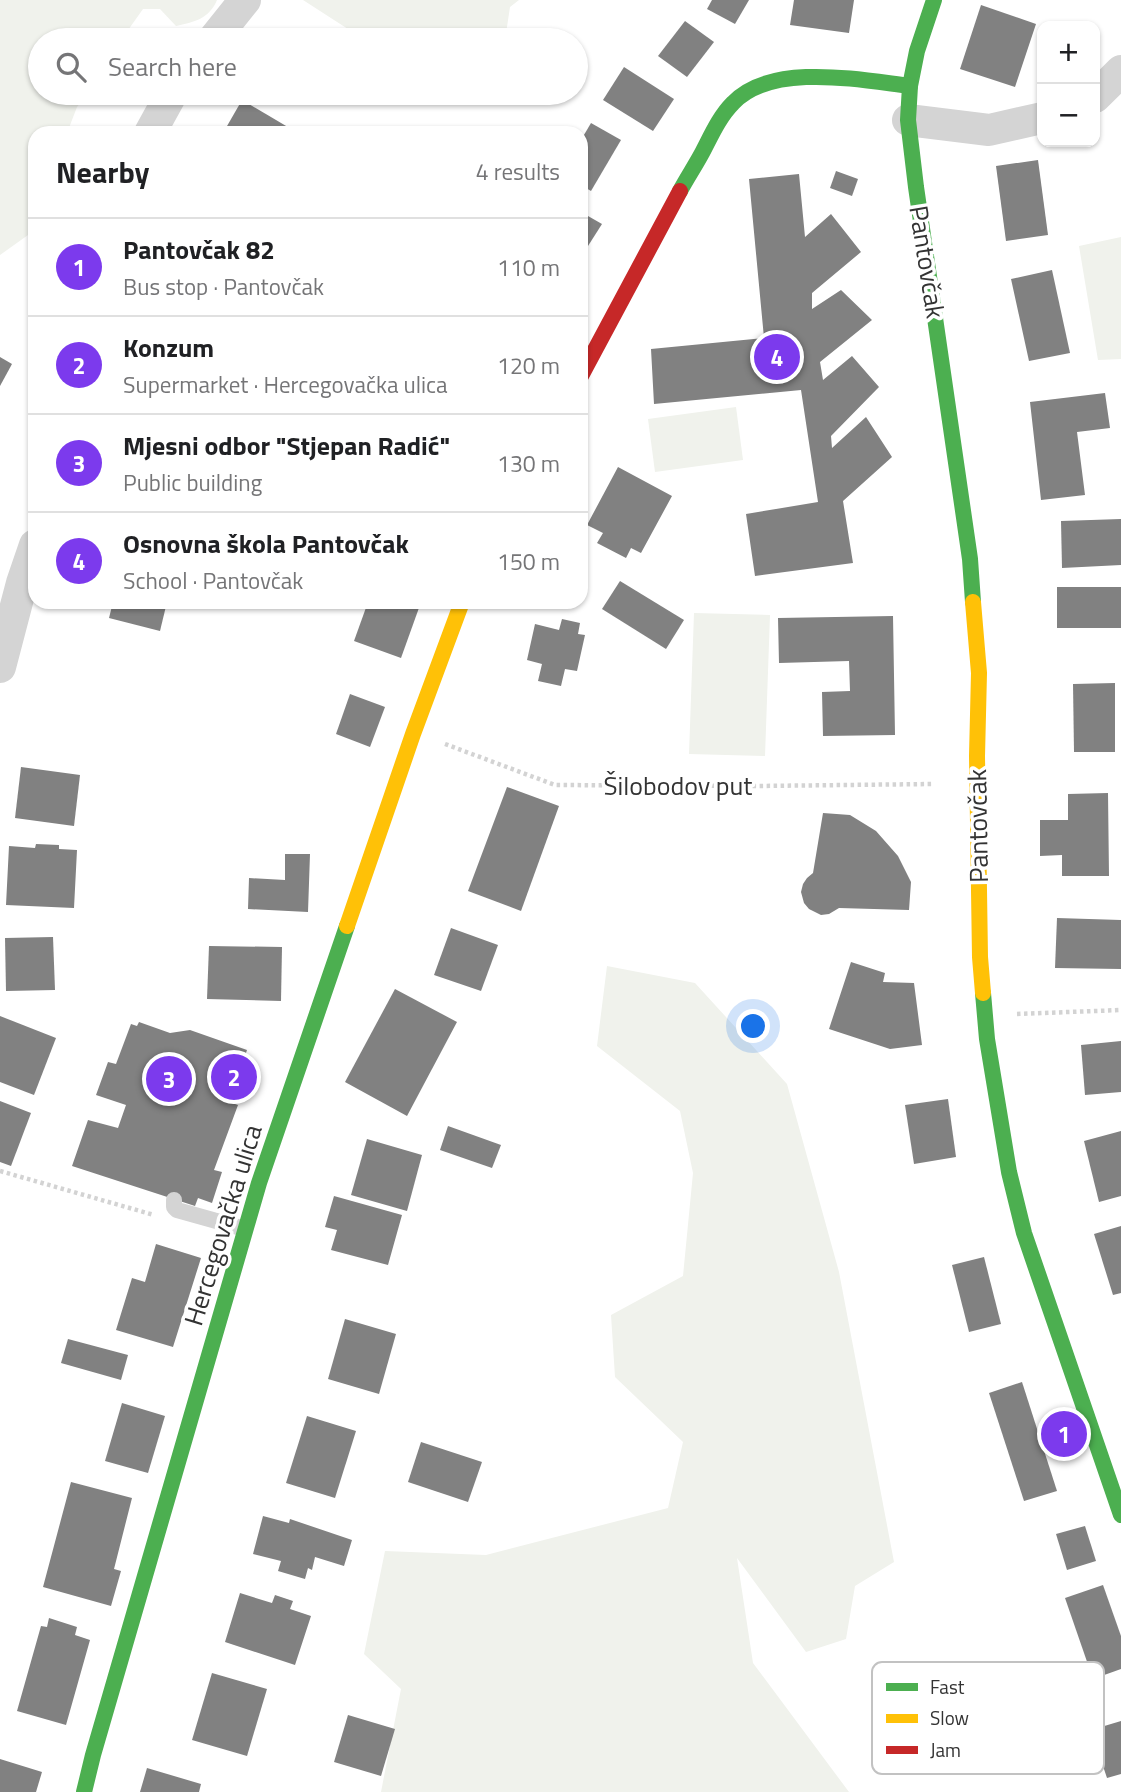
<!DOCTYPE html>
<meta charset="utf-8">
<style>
:root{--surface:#fff;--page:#f2f2f2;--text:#202124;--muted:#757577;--line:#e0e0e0;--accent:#7c3aed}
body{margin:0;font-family:"Titillium Web",sans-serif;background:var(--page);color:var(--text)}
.controls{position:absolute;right:21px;top:21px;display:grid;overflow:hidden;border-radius:14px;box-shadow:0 2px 5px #0004}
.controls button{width:63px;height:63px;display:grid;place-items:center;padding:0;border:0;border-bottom:2px solid var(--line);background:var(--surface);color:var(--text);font:35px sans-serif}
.you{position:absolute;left:754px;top:1027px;width:24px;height:24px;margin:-18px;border:5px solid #fff;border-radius:50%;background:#1a73e8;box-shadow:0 0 0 10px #1a73e833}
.badge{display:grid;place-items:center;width:46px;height:46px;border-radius:50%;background:var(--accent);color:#fff;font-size:23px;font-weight:700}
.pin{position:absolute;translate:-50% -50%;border:4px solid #fff;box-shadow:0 2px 7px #0006}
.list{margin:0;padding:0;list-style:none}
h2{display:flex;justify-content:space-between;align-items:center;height:91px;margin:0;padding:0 28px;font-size:30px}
h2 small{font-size:23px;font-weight:400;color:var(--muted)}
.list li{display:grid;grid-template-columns:46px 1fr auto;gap:21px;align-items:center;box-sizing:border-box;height:98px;padding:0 28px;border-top:2px solid var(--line)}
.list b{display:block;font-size:26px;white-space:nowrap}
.list p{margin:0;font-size:23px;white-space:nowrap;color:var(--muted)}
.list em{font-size:23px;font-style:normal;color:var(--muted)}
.icon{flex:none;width:38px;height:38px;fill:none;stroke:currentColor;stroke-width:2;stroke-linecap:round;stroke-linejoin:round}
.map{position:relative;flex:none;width:1121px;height:1792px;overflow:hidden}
.search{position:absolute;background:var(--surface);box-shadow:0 2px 5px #0004;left:28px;top:28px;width:560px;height:77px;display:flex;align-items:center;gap:18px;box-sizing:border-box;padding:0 24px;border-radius:38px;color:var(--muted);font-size:26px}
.panel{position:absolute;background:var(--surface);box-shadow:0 2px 5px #0004;left:28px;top:126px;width:560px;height:483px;border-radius:21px}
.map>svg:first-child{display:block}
.green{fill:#f0f2ec}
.building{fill:#818181}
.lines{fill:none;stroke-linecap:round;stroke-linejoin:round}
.path{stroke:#d3d3d3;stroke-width:4.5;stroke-dasharray:3.5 3.5;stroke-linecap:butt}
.lane{stroke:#d4d4d4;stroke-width:16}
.street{stroke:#d4d4d4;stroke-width:32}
.fast{stroke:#4caf50;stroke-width:16}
.slow{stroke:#ffc107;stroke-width:16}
.jam{stroke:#c62828;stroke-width:16}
.labels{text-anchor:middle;stroke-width:7;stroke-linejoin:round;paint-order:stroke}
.street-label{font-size:26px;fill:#333;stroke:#fff}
.key{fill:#fff;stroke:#c2c2c2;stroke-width:2}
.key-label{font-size:19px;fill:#333}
</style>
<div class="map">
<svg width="1121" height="1792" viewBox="0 0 1121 1792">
<rect width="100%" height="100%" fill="#fff"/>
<g class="green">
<path d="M0,0H217C209,19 194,22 176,26L160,9H143L121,40H40V93H87L77,107L67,133H35V230L0,255Z"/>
<path d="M303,0H519L510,7L505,40H365Z"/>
<path d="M1121,237V359L1098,360L1079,246Z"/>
<path d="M736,407L743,460L655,472L648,419Z"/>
<path d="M694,613L770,615L765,756L689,754Z"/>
<path d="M607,966L695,983L787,1084L839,1272L894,1562L855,1586L846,1639L806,1652L737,1558L753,1663L849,1792H381L401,1689L364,1654L385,1551L486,1555L668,1508L683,1442L615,1377L611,1315L683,1276L693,1173L680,1111L597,1046Z"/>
</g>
<g class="building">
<path d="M712,0H749L735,24L707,9Z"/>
<path d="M794,0H854L849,33L790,25Z"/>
<path d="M981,5L1036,24L1015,87L960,69Z"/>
<path d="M685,21L714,42L687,77L658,56Z"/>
<path d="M624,67L674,99L653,131L603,100Z"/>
<path d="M242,100L298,133H223Z"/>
<path d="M591,123L621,140L591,191L581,185V140Z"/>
<path d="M1038,160L1048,235L1006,241L996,166Z"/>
<path d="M836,171L858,179L852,196L830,188Z"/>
<path d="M799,174L805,237L831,214L861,252L812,293V309L841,290L872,320L820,362L823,380L852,356L879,387L831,436L832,448L866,417L892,457L843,501L853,563L755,576L746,514L818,502L801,390L654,404L651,349L764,338L749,179Z"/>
<path d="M581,212L602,224L581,257Z"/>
<path d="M1052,270L1070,353L1029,361L1011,279Z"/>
<path d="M0,357L12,364L0,386Z"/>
<path d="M1105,393L1110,428L1077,432L1085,495L1041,500L1030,402Z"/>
<path d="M618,467L672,496L641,553L631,548L626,558L597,543L603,533L587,525Z"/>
<path d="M1121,519V565L1062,568L1061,521Z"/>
<path d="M620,581L684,620L666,649L602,609Z"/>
<rect x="1057" y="587" width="64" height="41"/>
<path d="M113,602H167L160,631L109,618Z"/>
<path d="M368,602H410L420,605L401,658L354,641Z"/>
<path d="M893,616L895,735L823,736L822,692L850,691L849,661L779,663L778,618Z"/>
<path d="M562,619L580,623L578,634L585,635L577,671L565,669L561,686L538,681L542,664L527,660L535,624L559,630Z"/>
<path d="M1115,683V752H1074L1073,684Z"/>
<path d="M350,694L385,707L370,747L336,734Z"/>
<path d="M21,767L80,775L74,826L15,818Z"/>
<path d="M507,787L559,806L521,911L468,891Z"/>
<path d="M1108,793L1109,876H1062V855L1040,856V820H1068V794Z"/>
<path d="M823,813L850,815L876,831L898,856L911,882L909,910L839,908L829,914L821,915L809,909L804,903L801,892L803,884L807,878L813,873Z"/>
<path d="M36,844L59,845V849L77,850L74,908L6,905L9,846L35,848Z"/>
<path d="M285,854H310L308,912L248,909L249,878L285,880Z"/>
<path d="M1057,918L1121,920V969L1055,968Z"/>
<path d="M451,928L498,945L481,991L434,975Z"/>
<path d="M53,937L55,990L6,991L5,938Z"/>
<path d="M209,946L282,947L281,1001L207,999Z"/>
<path d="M851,962L885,973L883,982L914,983L922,1045L890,1049L829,1029Z"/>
<path d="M395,989L457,1022L407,1116L345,1082Z"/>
<path d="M0,1016L56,1038L34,1095L0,1082Z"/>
<path d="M139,1022L170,1033L190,1030L247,1050L229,1102L238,1105L214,1170L222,1172L212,1203L198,1198L195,1206L72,1166L88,1120L118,1128L126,1105L96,1095L108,1062L116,1064L131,1024L137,1026Z"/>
<path d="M1121,1041V1092L1085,1095L1081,1045Z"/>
<path d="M948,1099L956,1157L914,1164L905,1105Z"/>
<path d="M0,1101L31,1113L11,1166L0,1162Z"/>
<path d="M448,1126L501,1145L492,1168L440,1150Z"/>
<path d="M1121,1131V1196L1099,1202L1084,1141Z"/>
<path d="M367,1139L422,1155L407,1211L351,1195Z"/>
<path d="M334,1196L402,1215L388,1265L331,1250L337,1230L325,1227Z"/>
<path d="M1121,1226V1293L1113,1295L1094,1234Z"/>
<path d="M156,1244L201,1258L173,1347L116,1330L132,1278L145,1282Z"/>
<path d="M984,1257L1001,1324L969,1332L952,1265Z"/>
<path d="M345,1319L396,1334L379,1394L328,1379Z"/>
<path d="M68,1339L128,1355L121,1380L61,1363Z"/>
<path d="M1022,1382L1057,1491L1024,1501L989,1393Z"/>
<path d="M122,1403L165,1416L148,1473L105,1461Z"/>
<path d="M307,1416L356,1431L335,1498L286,1483Z"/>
<path d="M421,1442L482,1462L468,1502L408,1482Z"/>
<path d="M71,1482L132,1498L114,1569L121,1571L111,1606L43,1587Z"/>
<path d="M263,1516L289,1523L290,1519L352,1540L344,1566L315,1557L312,1570L308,1568L305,1579L278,1571L281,1561L253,1554Z"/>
<path d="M1085,1526L1096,1561L1067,1570L1056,1534Z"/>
<path d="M1103,1585L1121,1636V1669L1093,1679L1065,1598Z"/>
<path d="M240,1593L272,1603L275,1595L293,1601L290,1609L311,1616L295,1665L225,1642Z"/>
<path d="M49,1618L77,1627L75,1635L90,1640L66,1725L17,1711L41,1626L47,1627Z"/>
<path d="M212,1673L267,1689L247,1756L192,1740Z"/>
<path d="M348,1715L395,1729L381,1776L334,1762Z"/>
<path d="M1121,1721V1774L1107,1778L1091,1730Z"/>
<path d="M0,1759L42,1772L36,1792H0Z"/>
<path d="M147,1768L201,1784L199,1792H140Z"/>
</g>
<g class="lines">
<g class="path">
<path d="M445,744L555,785L758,786L933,784"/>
<path d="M1017,1014L1121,1010"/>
<path d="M0,1171L154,1215"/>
</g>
<path class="lane" d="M174,1200V1207L177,1210L245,1229"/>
<g class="street">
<path d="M213,40L245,0"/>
<path d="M1095,97L1121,71"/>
<path d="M908,120L989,130L1042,118"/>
<path d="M150,133L172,93"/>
<path d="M0,667L22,583L35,545"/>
</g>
<g class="fast">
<path d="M934,0L917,51L910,86L908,120L916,187L970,559L973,602"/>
<path d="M680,191C687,178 695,166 702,153C711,136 719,117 733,103C772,62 860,80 910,86"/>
<path d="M983,993L987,1039L1009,1172L1024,1233L1121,1515"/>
<path d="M84,1792L93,1755L259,1183L347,926"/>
</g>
<g class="slow">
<path d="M973,602L979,673L977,756L980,957L983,993"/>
<path d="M347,926L413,734L462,602"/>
</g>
<path class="jam" d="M581,376L680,191"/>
</g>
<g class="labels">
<g class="street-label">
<text transform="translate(927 262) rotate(81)" y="9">Pantovčak</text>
<text x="678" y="795">Šilobodov put</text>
<text transform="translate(978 826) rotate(-91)" y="9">Pantovčak</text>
<text transform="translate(223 1225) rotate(-73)" y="9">Hercegovačka ulica</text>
</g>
</g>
<rect x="872" y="1662" width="232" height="112" rx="10" class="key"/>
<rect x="886" y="1683" width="32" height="8" fill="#4caf50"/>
<rect x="886" y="1714" width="32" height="9" fill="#ffc107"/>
<rect x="886" y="1746" width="32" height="8" fill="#c62828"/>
<g class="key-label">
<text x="930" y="1694">Fast</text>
<text x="930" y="1725">Slow</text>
<text x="930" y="1757">Jam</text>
</g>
</svg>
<div class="controls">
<button>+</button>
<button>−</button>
</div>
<div class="you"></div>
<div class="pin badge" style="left:1064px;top:1434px">1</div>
<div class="pin badge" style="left:234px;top:1077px">2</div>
<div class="pin badge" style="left:169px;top:1079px">3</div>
<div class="pin badge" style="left:777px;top:357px">4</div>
<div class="search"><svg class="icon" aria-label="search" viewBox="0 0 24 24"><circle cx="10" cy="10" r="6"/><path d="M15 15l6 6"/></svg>Search here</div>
<section class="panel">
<h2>Nearby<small>4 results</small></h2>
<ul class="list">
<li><span class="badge">1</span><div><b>Pantovčak 82</b><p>Bus stop · Pantovčak</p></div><em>110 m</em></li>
<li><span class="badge">2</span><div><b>Konzum</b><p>Supermarket · Hercegovačka ulica</p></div><em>120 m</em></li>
<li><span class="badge">3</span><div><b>Mjesni odbor &quot;Stjepan Radić&quot;</b><p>Public building</p></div><em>130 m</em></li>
<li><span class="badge">4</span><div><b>Osnovna škola Pantovčak</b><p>School · Pantovčak</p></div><em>150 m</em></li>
</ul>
</section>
</div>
